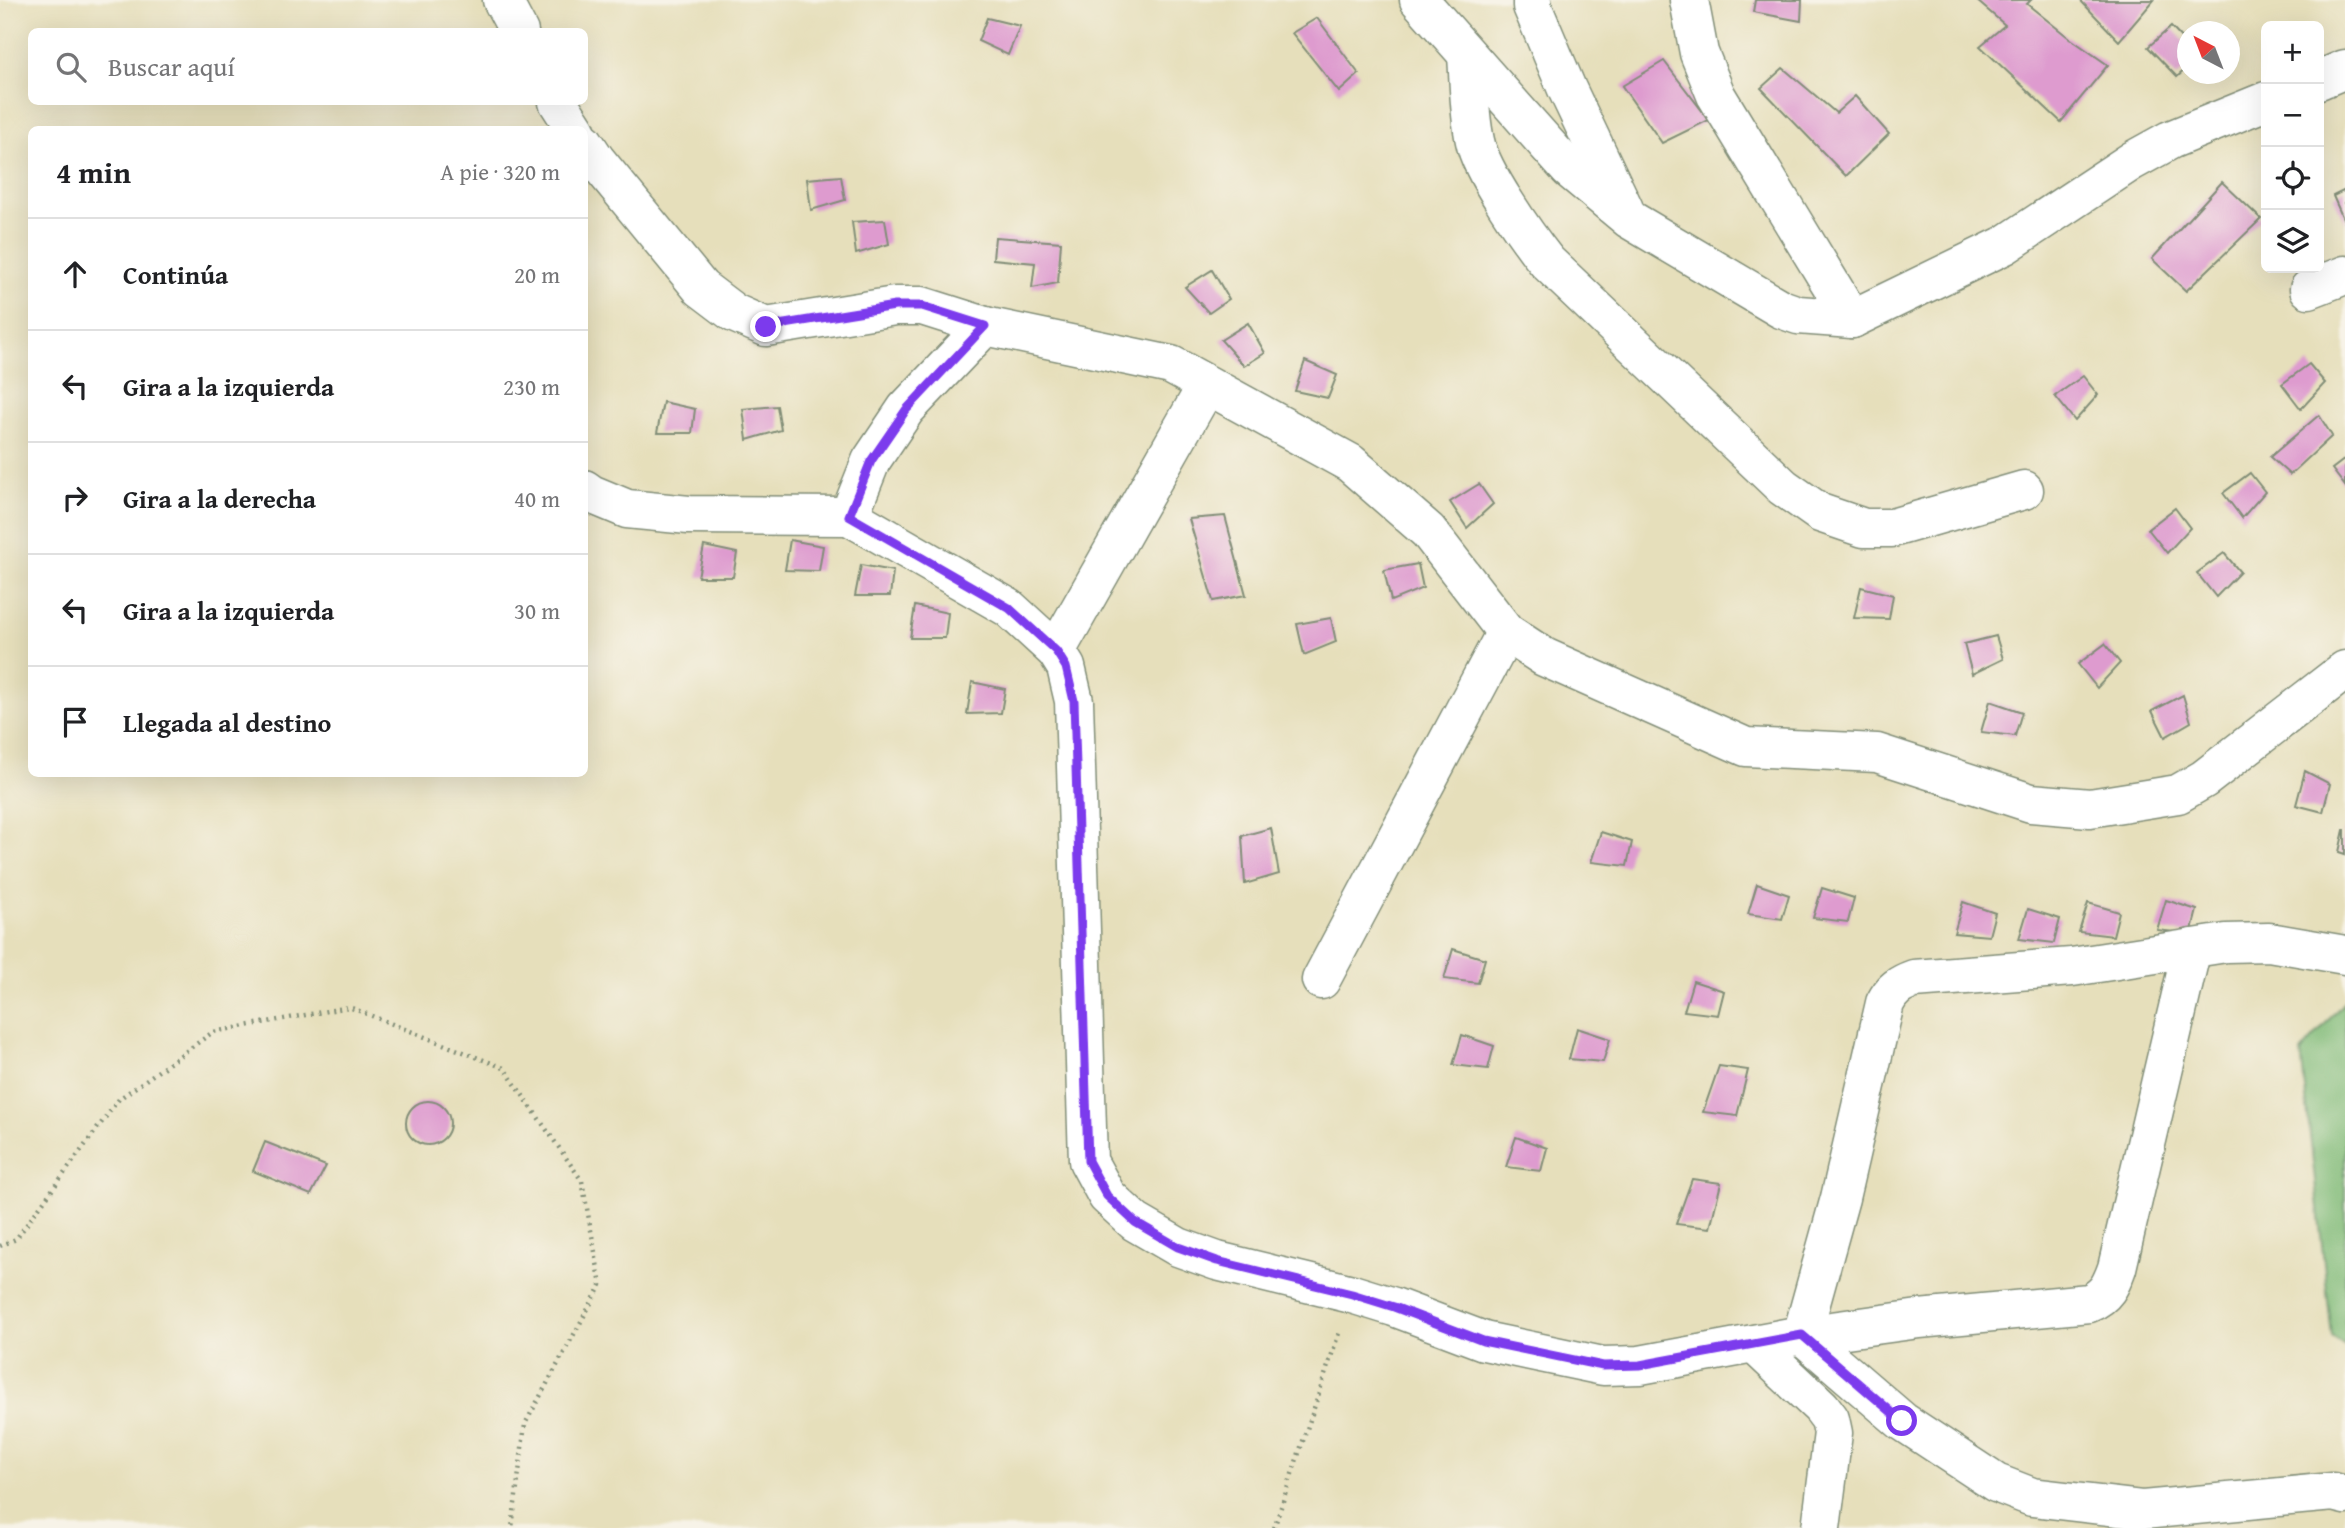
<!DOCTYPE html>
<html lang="es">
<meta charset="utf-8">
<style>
:root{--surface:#fff;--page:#f6f6f6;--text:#202124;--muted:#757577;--line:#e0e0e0}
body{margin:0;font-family:"Gentium Book Plus",serif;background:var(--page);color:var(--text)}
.controls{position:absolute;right:21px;top:21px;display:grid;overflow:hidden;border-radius:10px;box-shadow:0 7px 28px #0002}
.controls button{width:63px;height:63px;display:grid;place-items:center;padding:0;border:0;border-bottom:2px solid var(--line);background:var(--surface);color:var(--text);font:35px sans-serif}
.compass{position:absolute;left:2177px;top:21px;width:63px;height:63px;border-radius:50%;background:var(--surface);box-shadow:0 7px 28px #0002;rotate:318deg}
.stop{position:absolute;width:21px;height:21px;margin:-16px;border:5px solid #7c3aed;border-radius:50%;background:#fff}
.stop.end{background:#7c3aed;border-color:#fff;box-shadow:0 2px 7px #0008}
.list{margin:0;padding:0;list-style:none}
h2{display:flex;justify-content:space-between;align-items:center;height:91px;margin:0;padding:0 28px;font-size:30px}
h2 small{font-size:23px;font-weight:400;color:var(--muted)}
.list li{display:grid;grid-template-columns:46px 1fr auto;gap:21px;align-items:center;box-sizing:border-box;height:112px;padding:0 28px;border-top:2px solid var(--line)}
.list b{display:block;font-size:26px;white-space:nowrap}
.list em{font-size:23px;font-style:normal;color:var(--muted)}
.icon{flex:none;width:38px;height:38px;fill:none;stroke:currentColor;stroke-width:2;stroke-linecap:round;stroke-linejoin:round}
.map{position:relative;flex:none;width:2345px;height:1528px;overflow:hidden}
.search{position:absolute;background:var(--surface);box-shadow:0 7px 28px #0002;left:28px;top:28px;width:560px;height:77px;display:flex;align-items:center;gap:18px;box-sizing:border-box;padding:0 24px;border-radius:10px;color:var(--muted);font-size:26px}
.panel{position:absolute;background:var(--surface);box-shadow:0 7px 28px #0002;left:28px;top:126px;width:560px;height:651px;border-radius:10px}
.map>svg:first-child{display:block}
.forest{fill:#82bc79;stroke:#507c56;stroke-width:2}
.building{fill:#de9bcf}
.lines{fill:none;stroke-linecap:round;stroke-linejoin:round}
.street-casing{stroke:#828e78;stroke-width:41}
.path{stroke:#828e78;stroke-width:4.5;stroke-dasharray:2 5;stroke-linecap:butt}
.street{stroke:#fff;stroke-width:38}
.route{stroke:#7c3aed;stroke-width:9}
</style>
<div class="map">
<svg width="2345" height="1528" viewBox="0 0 2345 1528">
<rect width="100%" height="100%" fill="#f7f3e8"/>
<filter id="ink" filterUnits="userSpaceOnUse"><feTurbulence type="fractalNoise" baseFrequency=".0143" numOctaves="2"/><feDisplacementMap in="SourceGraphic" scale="14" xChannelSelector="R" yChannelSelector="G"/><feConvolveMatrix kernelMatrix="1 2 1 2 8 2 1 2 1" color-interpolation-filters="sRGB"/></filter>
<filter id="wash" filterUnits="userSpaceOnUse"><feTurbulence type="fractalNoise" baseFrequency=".00686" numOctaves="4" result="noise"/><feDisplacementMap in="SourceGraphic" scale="28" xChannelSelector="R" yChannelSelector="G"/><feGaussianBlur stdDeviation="1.57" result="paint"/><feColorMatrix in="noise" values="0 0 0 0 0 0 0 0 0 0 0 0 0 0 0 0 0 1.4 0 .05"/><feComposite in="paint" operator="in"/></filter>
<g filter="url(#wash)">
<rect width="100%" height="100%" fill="#e6dfbb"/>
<path class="forest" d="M2345,1001V1346L2332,1337L2301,1052Z"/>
<g id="blocks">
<g class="building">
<path d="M1755,0H1802L1801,21L1753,12Z"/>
<path d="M1976,0H2031L2027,4L2068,37L2108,65L2061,122L1980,46L2005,25Z"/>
<path d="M2080,0H2154L2119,41Z"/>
<path d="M987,18L1020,26L1008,55L978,41Z"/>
<path d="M1317,18L1359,74L1339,92L1292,33Z"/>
<path d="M2171,27L2188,45V67L2177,77L2148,47Z"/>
<path d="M1664,61L1709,120L1662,143L1622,86Z"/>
<path d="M1783,68L1836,113L1855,96L1889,134L1846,176L1761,88Z"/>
<path d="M841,176L845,200L811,210L807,179Z"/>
<path d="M2222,182L2261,219L2186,291L2152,259Z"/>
<path d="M2345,190V223L2333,196Z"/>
<path d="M885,220L889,244L856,254L852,222Z"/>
<path d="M995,237L1061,242L1058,283L1032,288L1035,263L993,259Z"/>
<path d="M1212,270L1229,299L1209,313L1185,287Z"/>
<path d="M1248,323L1265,353L1244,366L1221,340Z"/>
<path d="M1305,361L1337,375L1328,398L1295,391Z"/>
<path d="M2309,364L2325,383L2301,409L2282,384Z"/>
<path d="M2083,376L2098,395L2075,421L2055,396Z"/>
<path d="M663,402L695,409L692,433H657Z"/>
<path d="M777,406L781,430L747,440L743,409Z"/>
<path d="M2319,415L2332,436L2290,475L2270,457Z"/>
<path d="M2345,459V486L2332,469Z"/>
<path d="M2250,473L2265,492L2242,518L2223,493Z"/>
<path d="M1479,484L1493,504L1467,528L1450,502Z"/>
<path d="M2175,508L2190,528L2167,553L2148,529Z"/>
<path d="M1225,516L1246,595L1213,601L1189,519Z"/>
<path d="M790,540L823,546L819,571L785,570Z"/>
<path d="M704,546L737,553L733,577H698Z"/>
<path d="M2224,553L2240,572L2216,597L2197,573Z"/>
<path d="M1418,564L1423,588L1391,601L1384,570Z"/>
<path d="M861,565L893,571L890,596H855Z"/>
<path d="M1861,587L1893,595L1889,619L1854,618Z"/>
<path d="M915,606L948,613L945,638H910Z"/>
<path d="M1331,618L1336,642L1304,655L1297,624Z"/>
<path d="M1996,636L2003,659L1972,674L1964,644Z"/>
<path d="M2105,644L2120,663L2097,688L2078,664Z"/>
<path d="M972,682L1005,689L1001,713L967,714Z"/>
<path d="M2183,695L2191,722L2165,737L2152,711Z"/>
<path d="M1990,701L2022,712L2015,736L1981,732Z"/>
<path d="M2305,771L2330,784L2323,812L2296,805Z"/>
<path d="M1271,828L1279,874L1245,884L1242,836Z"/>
<path d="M2344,830H2345V854L2339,852Z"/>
<path d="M1601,832L1632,842L1627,866L1591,862Z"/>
<path d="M1757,884L1789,895L1782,919L1748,914Z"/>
<path d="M1822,888L1854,898L1848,922L1813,918Z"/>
<path d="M2166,900L2197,910L2191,934L2157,930Z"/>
<path d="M1963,902L1995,913L1989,936L1954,933Z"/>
<path d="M2088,903L2119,912L2113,936L2079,932Z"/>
<path d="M2028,909L2060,919L2054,943L2019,939Z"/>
<path d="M1453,949L1485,959L1478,983L1444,979Z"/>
<path d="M1693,981L1724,991L1718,1015L1684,1011Z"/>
<path d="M1577,1028L1610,1039L1603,1062L1569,1059Z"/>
<path d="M1462,1035L1494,1046L1488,1069L1453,1065Z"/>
<path d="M1719,1066L1748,1070L1737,1116L1703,1112Z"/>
<circle cx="428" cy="1123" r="22"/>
<path d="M1516,1137L1547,1148L1541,1171L1506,1167Z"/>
<path d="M265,1142L326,1166L311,1195L253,1171Z"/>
<path d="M1692,1179L1721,1183L1710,1228L1676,1224Z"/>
</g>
</g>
</g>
<g filter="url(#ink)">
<use href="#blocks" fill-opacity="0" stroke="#828e78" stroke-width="2"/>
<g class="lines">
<g class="street-casing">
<g id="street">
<path d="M502,0L519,32"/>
<path d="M1419,0L1569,169L1629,219L1781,309L1798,315L1852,319"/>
<path d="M1532,0V6L1567,89L1624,209"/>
<path d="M1689,0L1699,53L1716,95L1852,319L2005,245L2132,161L2170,140L2266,101"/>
<path d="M1467,55C1469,83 1469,114 1475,141C1481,172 1527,237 1547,262L1783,487L1820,513L1864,528H1892L2024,490"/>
<path d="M2319,80L2345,69"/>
<path d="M558,102L576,130"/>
<path d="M584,142L596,160L701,288L734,313L766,327L895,306H922L985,326L1171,365L1350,463L1428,531L1506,632L1544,657L1746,747L1877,753L2031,803L2090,808L2178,794L2204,779L2345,670"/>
<path d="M2309,289L2345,275"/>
<path d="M985,326L906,409L871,461L849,516L1009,608L1056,651L1066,667L1074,701L1088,1161L1107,1196L1135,1222L1178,1247L1217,1261L1352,1294L1394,1307L1484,1341L1603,1366L1640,1365L1802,1335L1919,1319L2089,1303C2106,1296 2111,1285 2117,1268L2192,948"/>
<path d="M584,489L591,494L627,509L689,515L849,516"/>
<path d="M1056,651L1207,385"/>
<path d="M1321,980L1506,632"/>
<path d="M1802,1335L1840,1198L1885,1003C1892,989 1900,984 1914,979L2072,967L2226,943L2269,942L2345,955"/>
<path d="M1802,1335L1902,1421L1996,1483L2032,1497L2143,1510L2333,1492L2345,1495"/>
<path d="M1754,1344L1821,1407L1830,1419L1833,1433L1821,1528"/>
</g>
</g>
<g class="path">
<path d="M0,1246L16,1239L119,1099L213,1032L349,1007L504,1068L582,1181L601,1285L525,1424L512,1528"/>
<path d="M1274,1528L1339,1333"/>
</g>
<use href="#street" class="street"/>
</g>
</g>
<g class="lines" filter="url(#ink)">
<path class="route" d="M766,327L895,306H922L985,326L906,410L871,461L849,516L1009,608L1056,651L1066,667L1074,701L1088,1161L1107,1196L1135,1222L1178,1247L1217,1261L1352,1294L1394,1307L1483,1341L1603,1366L1640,1365L1802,1335L1902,1421"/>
</g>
</svg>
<div class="controls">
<button>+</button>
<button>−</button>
<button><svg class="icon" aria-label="locate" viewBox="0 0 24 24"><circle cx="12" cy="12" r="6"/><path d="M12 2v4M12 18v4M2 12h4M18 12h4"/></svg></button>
<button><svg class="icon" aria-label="layers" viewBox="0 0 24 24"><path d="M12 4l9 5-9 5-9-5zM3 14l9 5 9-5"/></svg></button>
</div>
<svg class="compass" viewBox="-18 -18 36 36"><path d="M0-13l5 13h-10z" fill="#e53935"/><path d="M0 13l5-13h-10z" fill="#757577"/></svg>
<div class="stop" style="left:1902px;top:1421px"></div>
<div class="stop end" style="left:766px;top:327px"></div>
<div class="search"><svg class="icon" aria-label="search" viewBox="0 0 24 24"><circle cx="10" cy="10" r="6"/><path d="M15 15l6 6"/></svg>Buscar aquí</div>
<section class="panel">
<h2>4 min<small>A pie · 320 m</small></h2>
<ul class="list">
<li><svg class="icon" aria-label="ahead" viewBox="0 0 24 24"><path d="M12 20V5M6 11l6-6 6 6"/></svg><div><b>Continúa</b></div><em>20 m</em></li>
<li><svg class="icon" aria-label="left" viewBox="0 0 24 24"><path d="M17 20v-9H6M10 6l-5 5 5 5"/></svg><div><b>Gira a la izquierda</b></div><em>230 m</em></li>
<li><svg class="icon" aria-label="right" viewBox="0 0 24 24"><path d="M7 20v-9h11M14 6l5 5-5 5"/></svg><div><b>Gira a la derecha</b></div><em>40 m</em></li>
<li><svg class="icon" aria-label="left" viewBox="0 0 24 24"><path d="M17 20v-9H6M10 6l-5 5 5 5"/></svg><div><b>Gira a la izquierda</b></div><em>30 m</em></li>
<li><svg class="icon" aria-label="arrive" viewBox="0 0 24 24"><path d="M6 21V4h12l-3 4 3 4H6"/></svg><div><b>Llegada al destino</b></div></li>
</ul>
</section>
</div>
